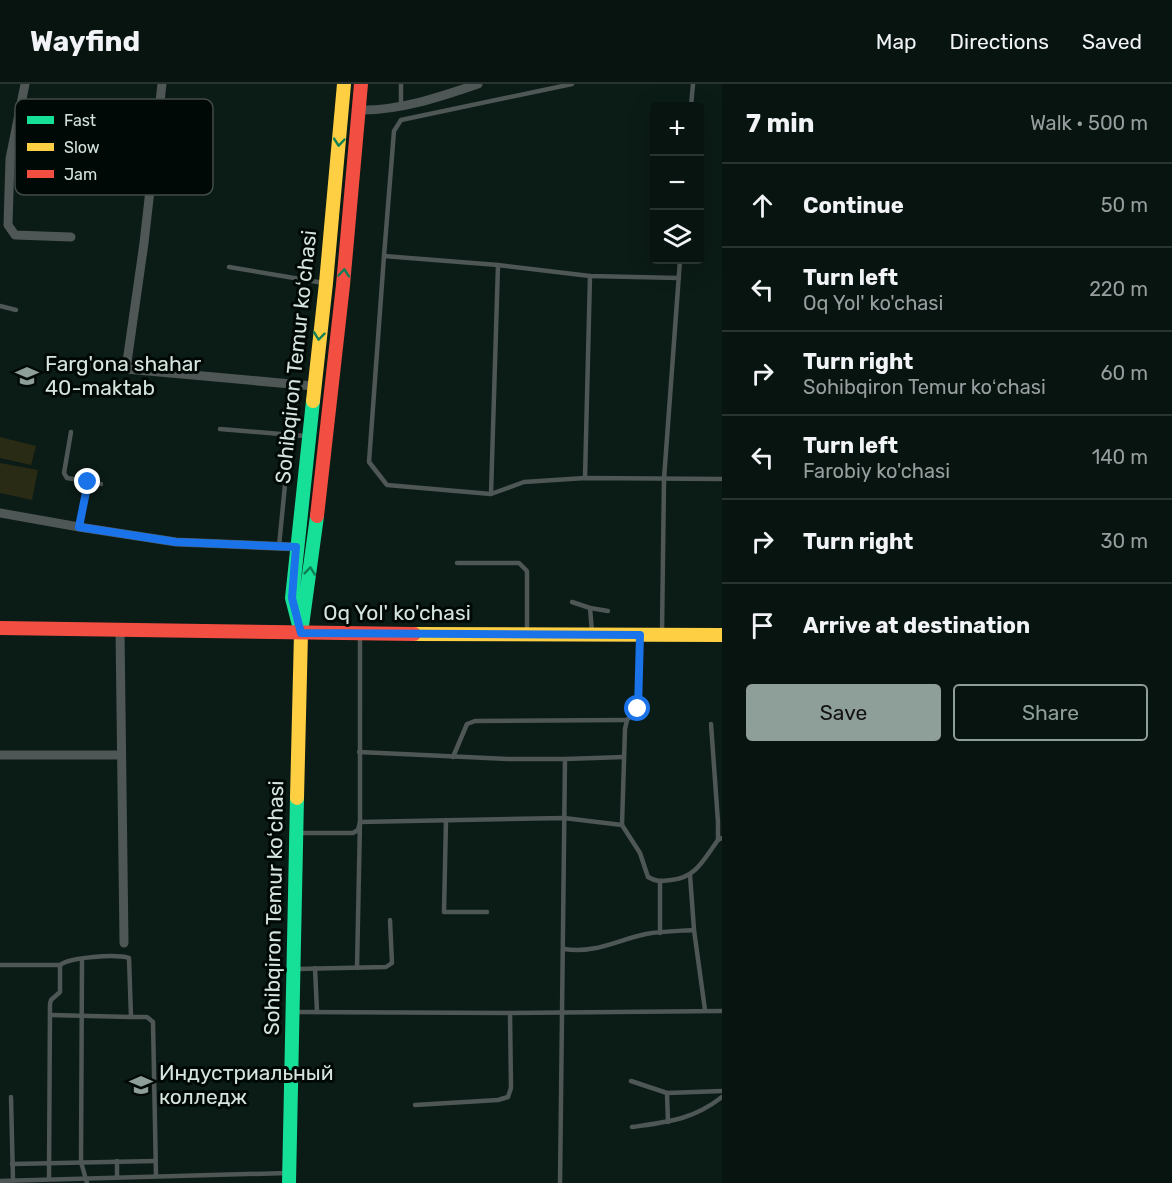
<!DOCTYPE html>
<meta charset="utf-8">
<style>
:root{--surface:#081410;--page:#16211e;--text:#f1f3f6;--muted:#989e9f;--line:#293330;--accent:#8e9e98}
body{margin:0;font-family:Rubik,sans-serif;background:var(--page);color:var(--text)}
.controls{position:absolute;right:18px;top:18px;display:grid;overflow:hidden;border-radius:6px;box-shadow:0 6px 24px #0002}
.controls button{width:54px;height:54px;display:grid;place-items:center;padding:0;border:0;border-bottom:2px solid var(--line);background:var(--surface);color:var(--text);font:30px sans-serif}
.stop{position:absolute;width:18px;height:18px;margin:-14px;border:4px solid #1a73e8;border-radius:50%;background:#fff}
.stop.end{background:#1a73e8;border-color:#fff;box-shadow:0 2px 6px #0008}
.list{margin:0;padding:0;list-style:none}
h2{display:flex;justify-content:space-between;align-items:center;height:78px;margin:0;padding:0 24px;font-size:26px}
h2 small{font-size:20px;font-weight:400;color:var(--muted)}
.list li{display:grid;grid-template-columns:39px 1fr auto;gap:18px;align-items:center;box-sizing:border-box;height:84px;padding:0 24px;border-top:2px solid var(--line)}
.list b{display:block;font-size:22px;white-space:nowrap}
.list p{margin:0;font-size:20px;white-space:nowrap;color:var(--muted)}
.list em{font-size:20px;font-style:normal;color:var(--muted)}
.actions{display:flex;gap:12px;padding:18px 24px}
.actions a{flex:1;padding:14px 0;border:2px solid var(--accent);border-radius:6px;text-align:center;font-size:21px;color:var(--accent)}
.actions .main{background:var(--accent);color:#111}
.icon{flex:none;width:33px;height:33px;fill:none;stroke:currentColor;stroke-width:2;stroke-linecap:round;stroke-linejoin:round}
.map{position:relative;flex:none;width:722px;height:1099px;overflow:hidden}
header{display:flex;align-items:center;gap:36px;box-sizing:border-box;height:84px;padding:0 30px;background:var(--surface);border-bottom:2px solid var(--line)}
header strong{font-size:28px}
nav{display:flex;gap:33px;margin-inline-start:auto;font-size:21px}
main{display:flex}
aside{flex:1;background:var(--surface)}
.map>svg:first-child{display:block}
.green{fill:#2a2b14}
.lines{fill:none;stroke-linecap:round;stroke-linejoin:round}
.lane{stroke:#4e5656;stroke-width:4.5}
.street{stroke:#4e5656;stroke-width:9}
.fast{stroke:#16e098;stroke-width:14}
.slow{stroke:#ffcf43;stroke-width:14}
.jam{stroke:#f24e42;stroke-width:14}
.oneway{stroke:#0d7f56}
.route{stroke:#1a73e8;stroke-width:8}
.labels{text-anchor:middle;stroke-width:6;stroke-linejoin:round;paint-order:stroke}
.street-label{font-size:21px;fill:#d5e5de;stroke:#010906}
.poi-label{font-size:21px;fill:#d5e5de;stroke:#010906;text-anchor:start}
.key{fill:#010906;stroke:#414b47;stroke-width:1.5}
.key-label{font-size:16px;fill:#d5e5de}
</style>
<header>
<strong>Wayfind</strong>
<nav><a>Map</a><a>Directions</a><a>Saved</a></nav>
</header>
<main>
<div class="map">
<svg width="722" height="1099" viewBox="0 0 722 1099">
<rect width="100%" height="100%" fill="#0b1b16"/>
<g class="green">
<path d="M0,353L36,362L31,381L0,374Z"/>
<path d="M0,379L38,386L32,416L0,409Z"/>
</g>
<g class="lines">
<g class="lane">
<path d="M401,21V0"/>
<path d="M691,22L693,0"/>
<path d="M384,172L394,47L401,36L572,0"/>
<path d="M229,183L324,199"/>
<path d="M679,194L590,192L498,181L384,172L369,378L387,401L491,410L524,398L585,394L722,395"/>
<path d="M0,222L16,226"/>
<path d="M220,345L305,352"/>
<path d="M71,348L64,389L67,394L101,400"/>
<path d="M585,394L590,192"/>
<path d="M491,410L498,181"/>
<path d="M79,443L88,398"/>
<path d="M279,462L290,350L296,316L301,302"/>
<path d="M457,479H519L527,487V548"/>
<path d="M572,518L590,524L608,527"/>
<path d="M590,524L592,548"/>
<path d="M662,548L664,395L680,176"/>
<path d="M711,640L718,738V756"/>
<path d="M359,668L508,675H565L560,1099"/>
<path d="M453,673L467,640L475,637L627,636"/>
<path d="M565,675L624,673"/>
<path d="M446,736L444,828H487"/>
<path d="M622,741L625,645L627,636L638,625L640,553"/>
<path d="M299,749H353L358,746L360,738L564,734L622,741L640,769L648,793C656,798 661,797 671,796C696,794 704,775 718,756L722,754"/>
<path d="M690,791L694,846L705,926"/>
<path d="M660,798V849"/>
<path d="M564,865C595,870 617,856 646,850C662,847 678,847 694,846"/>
<path d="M82,875L81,1078L87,1099"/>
<path d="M0,881H60C71,873 115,870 129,874L131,933H147L153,938L156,1092"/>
<path d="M315,884L317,928"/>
<path d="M357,884L360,738V550"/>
<path d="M296,885L386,883L392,879L390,836"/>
<path d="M295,928L510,929L722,927"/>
<path d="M50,931L131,933"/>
<path d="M631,997L667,1009L722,1007"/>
<path d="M667,1009L668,1038"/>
<path d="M11,1013L13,1096"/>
<path d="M415,1021L498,1016L508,1013L511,1004L510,929"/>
<path d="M632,1043C667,1038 693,1036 722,1013"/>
<path d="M117,1077V1093"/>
<path d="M12,1080L155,1077"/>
<path d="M49,1095L50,920L51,916L60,908V881"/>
<path d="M0,1097L287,1089"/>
</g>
<g class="street">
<path d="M25,0L10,75L8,141L15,151L71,153"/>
<path d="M359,26C399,27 440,13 478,0"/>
<path d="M86,278L126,285L313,302"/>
<path d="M126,285L144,159L162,0"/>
<path d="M0,429L79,443L176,458L296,463"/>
<path d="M120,546L124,859"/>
<path d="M0,671H121"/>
</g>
<g class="fast">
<path d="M313,317L292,514L301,549L317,432"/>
<path d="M289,1099L297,714"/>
</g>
<g class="slow">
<path d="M313,317L326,199L344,0"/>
<path d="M414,550L722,551"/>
<path d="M297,714L301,549"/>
</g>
<g class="jam">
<path d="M317,432L343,201L361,0"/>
<path d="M0,544L414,550"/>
</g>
</g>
<defs><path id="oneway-chevron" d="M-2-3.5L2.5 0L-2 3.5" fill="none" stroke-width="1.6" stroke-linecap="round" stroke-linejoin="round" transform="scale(1.5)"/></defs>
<g class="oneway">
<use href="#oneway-chevron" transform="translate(339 58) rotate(95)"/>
<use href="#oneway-chevron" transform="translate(344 189) rotate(-85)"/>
<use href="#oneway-chevron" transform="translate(319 252) rotate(97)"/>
<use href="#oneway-chevron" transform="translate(310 487) rotate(-84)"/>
</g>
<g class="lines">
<path class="route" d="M88,398L79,443L176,458L296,463L292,514L301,549L640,551L638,625"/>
</g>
<defs>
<g id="school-bare" transform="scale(1.8)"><path d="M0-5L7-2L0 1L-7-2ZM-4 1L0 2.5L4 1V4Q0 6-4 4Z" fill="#8e9e98" stroke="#010906" stroke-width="2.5" paint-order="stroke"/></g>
<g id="university-bare" transform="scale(1.8)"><path d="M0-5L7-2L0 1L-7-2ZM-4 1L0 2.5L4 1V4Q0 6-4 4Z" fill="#8e9e98" stroke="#010906" stroke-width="2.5" paint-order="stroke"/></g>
</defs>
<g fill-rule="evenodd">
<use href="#school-bare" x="27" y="292"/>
<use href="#university-bare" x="141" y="1001"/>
</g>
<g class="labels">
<g class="street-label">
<text transform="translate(296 273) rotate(-84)" y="7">Sohibqiron Temur koʻchasi</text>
<text x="397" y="536">Oq Yol' ko'chasi</text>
<text transform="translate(274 824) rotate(-89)" y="7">Sohibqiron Temur koʻchasi</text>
</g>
<g class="poi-label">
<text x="45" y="287">Farg'ona shahar<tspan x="45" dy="24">40-maktab</tspan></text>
<text x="159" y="996">Индустриальный<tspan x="159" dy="24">колледж</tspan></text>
</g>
</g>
<rect x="15" y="15" width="198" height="96" rx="9" class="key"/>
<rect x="27" y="32" width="27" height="8" fill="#16e098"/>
<rect x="27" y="59" width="27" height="8" fill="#ffcf43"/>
<rect x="27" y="86" width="27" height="8" fill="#f24e42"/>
<g class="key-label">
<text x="64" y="42">Fast</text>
<text x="64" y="69">Slow</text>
<text x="64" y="96">Jam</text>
</g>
</svg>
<div class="controls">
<button>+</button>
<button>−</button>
<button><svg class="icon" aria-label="layers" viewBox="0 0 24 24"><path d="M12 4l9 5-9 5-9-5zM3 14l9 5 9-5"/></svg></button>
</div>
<div class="stop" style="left:638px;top:625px"></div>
<div class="stop end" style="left:88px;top:398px"></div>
</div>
<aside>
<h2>7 min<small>Walk · 500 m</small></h2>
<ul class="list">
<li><svg class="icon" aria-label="ahead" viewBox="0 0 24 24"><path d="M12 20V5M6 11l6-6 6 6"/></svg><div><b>Continue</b></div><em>50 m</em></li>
<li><svg class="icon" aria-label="left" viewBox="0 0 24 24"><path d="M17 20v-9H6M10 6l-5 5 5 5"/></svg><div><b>Turn left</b><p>Oq Yol' ko'chasi</p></div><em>220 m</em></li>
<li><svg class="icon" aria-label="right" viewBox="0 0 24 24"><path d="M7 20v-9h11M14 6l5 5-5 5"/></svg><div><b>Turn right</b><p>Sohibqiron Temur koʻchasi</p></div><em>60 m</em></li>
<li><svg class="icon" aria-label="left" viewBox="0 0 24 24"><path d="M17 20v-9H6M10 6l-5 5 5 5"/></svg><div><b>Turn left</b><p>Farobiy ko'chasi</p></div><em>140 m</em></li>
<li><svg class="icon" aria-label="right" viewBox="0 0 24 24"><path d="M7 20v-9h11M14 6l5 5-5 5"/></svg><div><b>Turn right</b></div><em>30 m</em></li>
<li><svg class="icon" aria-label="arrive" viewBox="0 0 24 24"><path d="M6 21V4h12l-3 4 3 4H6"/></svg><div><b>Arrive at destination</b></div></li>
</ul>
<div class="actions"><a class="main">Save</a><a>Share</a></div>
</aside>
</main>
